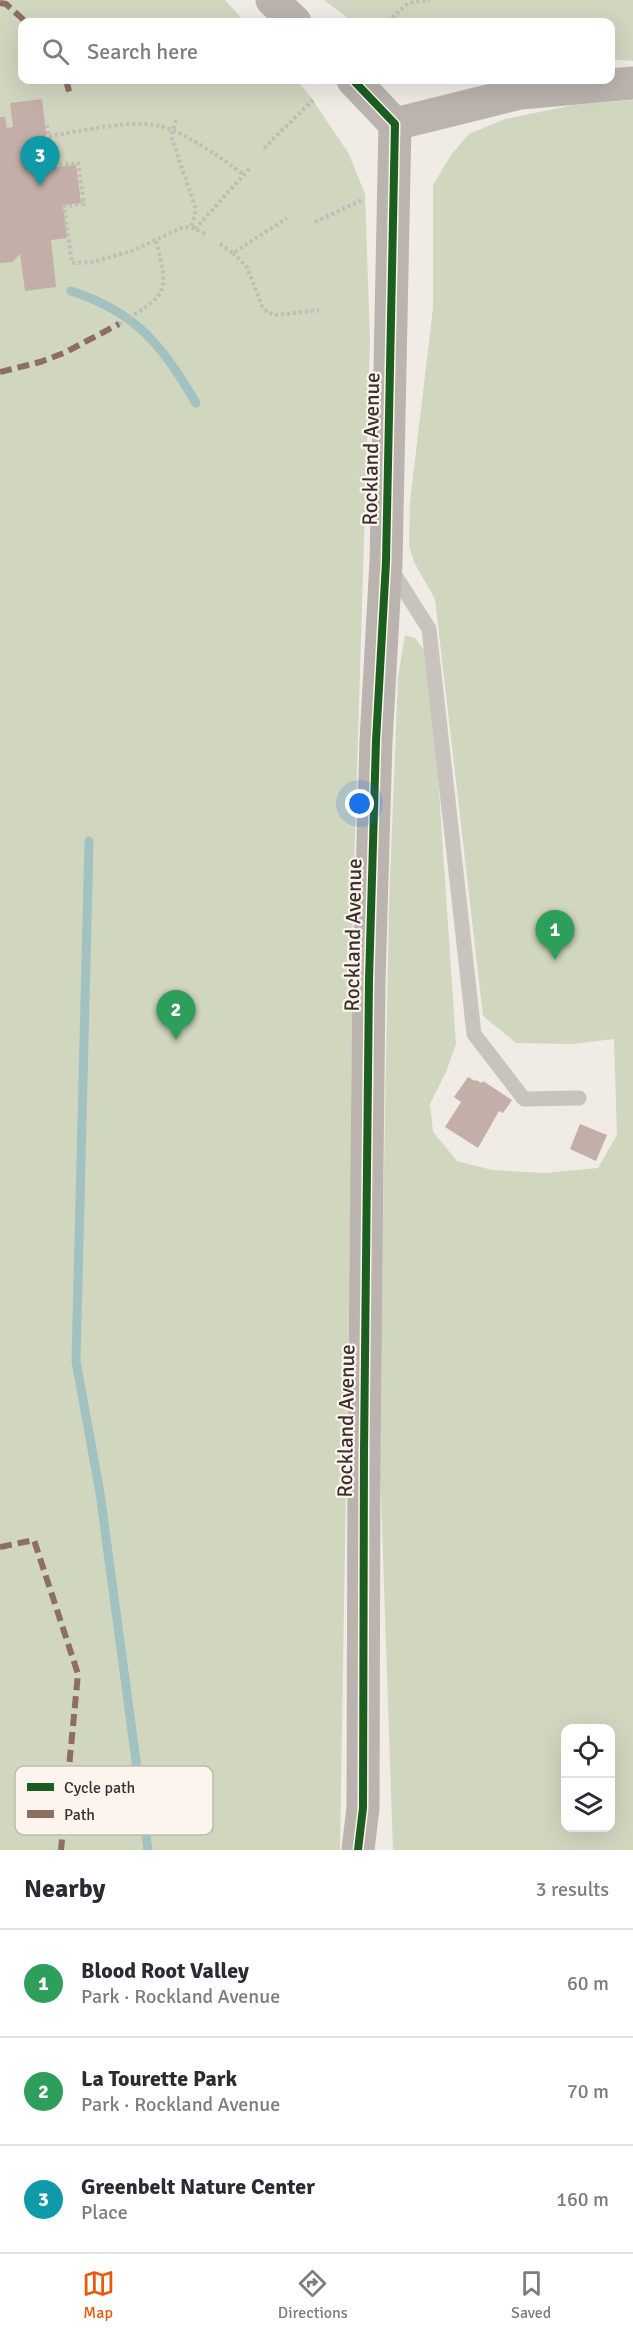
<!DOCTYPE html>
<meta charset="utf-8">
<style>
:root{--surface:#fff;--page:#f7f7f7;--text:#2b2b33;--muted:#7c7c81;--line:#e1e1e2;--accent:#ea580c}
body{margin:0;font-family:Signika,sans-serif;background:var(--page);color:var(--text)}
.controls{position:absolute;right:18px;bottom:18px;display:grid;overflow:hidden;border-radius:12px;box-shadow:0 6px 24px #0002}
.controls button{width:54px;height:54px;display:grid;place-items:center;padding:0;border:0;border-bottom:2px solid var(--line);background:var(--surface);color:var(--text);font:30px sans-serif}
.you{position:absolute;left:360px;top:804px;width:21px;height:21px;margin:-15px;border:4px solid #fff;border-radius:50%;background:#1a73e8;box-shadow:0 0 0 9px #1a73e833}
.badge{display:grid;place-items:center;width:39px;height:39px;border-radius:50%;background:var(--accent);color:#fff;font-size:20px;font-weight:700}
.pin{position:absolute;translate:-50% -50px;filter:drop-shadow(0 2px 3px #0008)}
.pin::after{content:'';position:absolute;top:32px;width:21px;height:18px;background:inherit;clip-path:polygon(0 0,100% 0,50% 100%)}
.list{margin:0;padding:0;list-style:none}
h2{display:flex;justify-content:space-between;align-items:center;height:78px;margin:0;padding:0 24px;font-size:26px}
h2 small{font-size:20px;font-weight:400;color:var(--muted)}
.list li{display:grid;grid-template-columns:39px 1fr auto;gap:18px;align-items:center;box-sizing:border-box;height:108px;padding:0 24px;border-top:2px solid var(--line)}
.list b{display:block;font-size:22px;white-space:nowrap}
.list p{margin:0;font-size:20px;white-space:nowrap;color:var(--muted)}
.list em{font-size:20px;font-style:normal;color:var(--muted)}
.icon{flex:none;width:33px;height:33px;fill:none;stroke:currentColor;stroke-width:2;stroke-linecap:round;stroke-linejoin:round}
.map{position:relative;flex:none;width:633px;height:1850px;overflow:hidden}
.search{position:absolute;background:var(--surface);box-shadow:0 6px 24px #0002;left:18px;right:18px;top:18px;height:66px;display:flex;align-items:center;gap:15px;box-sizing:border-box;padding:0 21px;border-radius:12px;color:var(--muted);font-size:22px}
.sheet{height:402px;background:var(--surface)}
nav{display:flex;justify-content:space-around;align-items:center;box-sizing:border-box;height:84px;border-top:2px solid var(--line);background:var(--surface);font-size:16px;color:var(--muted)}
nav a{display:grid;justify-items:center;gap:3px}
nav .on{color:var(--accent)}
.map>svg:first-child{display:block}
.green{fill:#d1d6bf;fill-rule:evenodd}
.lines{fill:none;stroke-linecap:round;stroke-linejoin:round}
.stream{stroke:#a1c2c1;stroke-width:9}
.building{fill:#c3afa7}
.path{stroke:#c2bbb6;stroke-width:4;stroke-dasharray:3 3;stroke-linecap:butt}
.lane{stroke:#c9c3be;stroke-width:15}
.secondary{stroke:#bab3ae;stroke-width:33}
.quiet{stroke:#8d6e63;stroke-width:6;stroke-dasharray:12 6;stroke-linecap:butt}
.cycleway-casing{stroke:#fbf5ee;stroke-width:11}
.cycleway{stroke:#1b5e20;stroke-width:8}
.labels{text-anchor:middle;stroke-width:4.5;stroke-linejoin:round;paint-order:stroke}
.street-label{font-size:21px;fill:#3b302b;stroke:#fbf5ee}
.key{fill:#fbf5ee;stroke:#c1bab4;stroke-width:1.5}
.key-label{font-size:16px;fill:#3b302b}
</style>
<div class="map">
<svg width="633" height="1850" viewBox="0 0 633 1850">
<rect width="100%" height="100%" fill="#f0ebe5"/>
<g class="green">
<path d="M0,0H225L245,22H22V80H296L310,96L349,154L365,194L370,343L353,900L351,1180L340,1850H0Z"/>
<path d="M324,0H633V61L611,59L610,22H353Z"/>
<path d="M633,100V1850H393L379,1438L389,905L398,677L405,635L415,638L424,650L437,760L456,1044L446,1072L430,1104L433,1132L457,1161L492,1170L545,1173L598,1168L617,1135L614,1039L572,1044L516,1043L483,1016L435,599L415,564L409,546L410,502L433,308V185L451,155L469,134L505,119L574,105ZM566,1728H610V1828H566Z"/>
</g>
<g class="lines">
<g class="stream">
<path d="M71,291C136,312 163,346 196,403"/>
<path d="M89,841L76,1361L100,1493L148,1850"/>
</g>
</g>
<g class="building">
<path d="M42,99L50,166L48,168L76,165L81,203L63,205L67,238L51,240L56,287L25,291L20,254L12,262L0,263V117H5L7,128L13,127L10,103Z"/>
<path d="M468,1077L475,1081L476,1080L482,1083L483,1081L512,1100L503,1113L499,1111L478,1148L445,1127L461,1102L454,1097Z"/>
<path d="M580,1124L607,1135L596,1161L570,1149Z"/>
</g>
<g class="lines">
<g class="path">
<path d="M388,22L408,3L430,0"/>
<path d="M176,120L171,136L195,206V215L191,227"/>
<path d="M47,125L53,166L78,163L84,204L64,206L72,263L92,262L132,251L181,228L191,227L205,234"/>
<path d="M49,136C78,132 133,119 160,126C185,132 223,159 244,175"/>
<path d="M264,148L313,100"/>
<path d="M315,222L362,200"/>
<path d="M195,229L250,168"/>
<path d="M220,244L233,253L287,218"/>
<path d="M233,253L247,267L262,306L267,312L276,315L319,310"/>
<path d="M119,324C167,294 170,296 156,240"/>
</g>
<path class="lane" d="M391,569L429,629L474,1034L524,1099L579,1098"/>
<g class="secondary">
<path d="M272,0L295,22"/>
<path d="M353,80L395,124L386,562L376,741L369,980L364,1451L363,1808L358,1850"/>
<path d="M395,124L520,93L633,83"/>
</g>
<g class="quiet">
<path d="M0,3L6,4L26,22"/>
<path d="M66,80L70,95"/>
<path d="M0,372L40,362L64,353L119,324"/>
<path d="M0,1547L34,1540L78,1674L61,1850"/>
</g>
<g class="cycleway-casing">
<path id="cycleway" d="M353,80L395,124L386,562L376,741L369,980L364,1451L363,1808L358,1850"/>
</g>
<use href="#cycleway" class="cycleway"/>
</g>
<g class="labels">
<g class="street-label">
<text transform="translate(371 449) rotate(-89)" y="7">Rockland Avenue</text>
<text transform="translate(353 935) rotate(-89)" y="7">Rockland Avenue</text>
<text transform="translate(346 1421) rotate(-89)" y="7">Rockland Avenue</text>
</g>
</g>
<rect x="15" y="1766" width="198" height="69" rx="9" class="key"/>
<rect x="27" y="1783" width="27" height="8" fill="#1b5e20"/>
<rect x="27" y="1810" width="27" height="8" fill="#8d6e63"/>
<g class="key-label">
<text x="64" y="1793">Cycle path</text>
<text x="64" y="1820">Path</text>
</g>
</svg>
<div class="controls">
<button><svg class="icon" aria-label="locate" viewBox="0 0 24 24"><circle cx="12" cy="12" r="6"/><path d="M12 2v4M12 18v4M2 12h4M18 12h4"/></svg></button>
<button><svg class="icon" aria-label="layers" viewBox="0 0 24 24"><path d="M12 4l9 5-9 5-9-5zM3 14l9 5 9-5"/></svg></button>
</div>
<div class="you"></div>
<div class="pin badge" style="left:555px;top:960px;background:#2e9e5b">1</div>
<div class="pin badge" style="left:176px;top:1040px;background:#2e9e5b">2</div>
<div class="pin badge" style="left:40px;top:186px;background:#0f9aa8">3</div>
<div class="search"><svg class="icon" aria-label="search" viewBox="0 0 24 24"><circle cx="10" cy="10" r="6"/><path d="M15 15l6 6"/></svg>Search here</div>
</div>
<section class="sheet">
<h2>Nearby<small>3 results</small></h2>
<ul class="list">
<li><span class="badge" style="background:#2e9e5b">1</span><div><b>Blood Root Valley</b><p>Park · Rockland Avenue</p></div><em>60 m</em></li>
<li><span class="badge" style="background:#2e9e5b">2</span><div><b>La Tourette Park</b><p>Park · Rockland Avenue</p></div><em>70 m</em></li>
<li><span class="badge" style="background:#0f9aa8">3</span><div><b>Greenbelt Nature Center</b><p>Place</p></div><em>160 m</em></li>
</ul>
</section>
<nav>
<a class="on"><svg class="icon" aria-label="map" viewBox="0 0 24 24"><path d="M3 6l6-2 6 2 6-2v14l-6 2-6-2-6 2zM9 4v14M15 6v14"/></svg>Map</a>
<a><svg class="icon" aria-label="directions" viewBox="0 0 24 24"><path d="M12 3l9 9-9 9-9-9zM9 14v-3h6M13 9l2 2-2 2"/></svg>Directions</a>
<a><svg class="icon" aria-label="saved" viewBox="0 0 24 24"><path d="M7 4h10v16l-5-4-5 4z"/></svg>Saved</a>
</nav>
